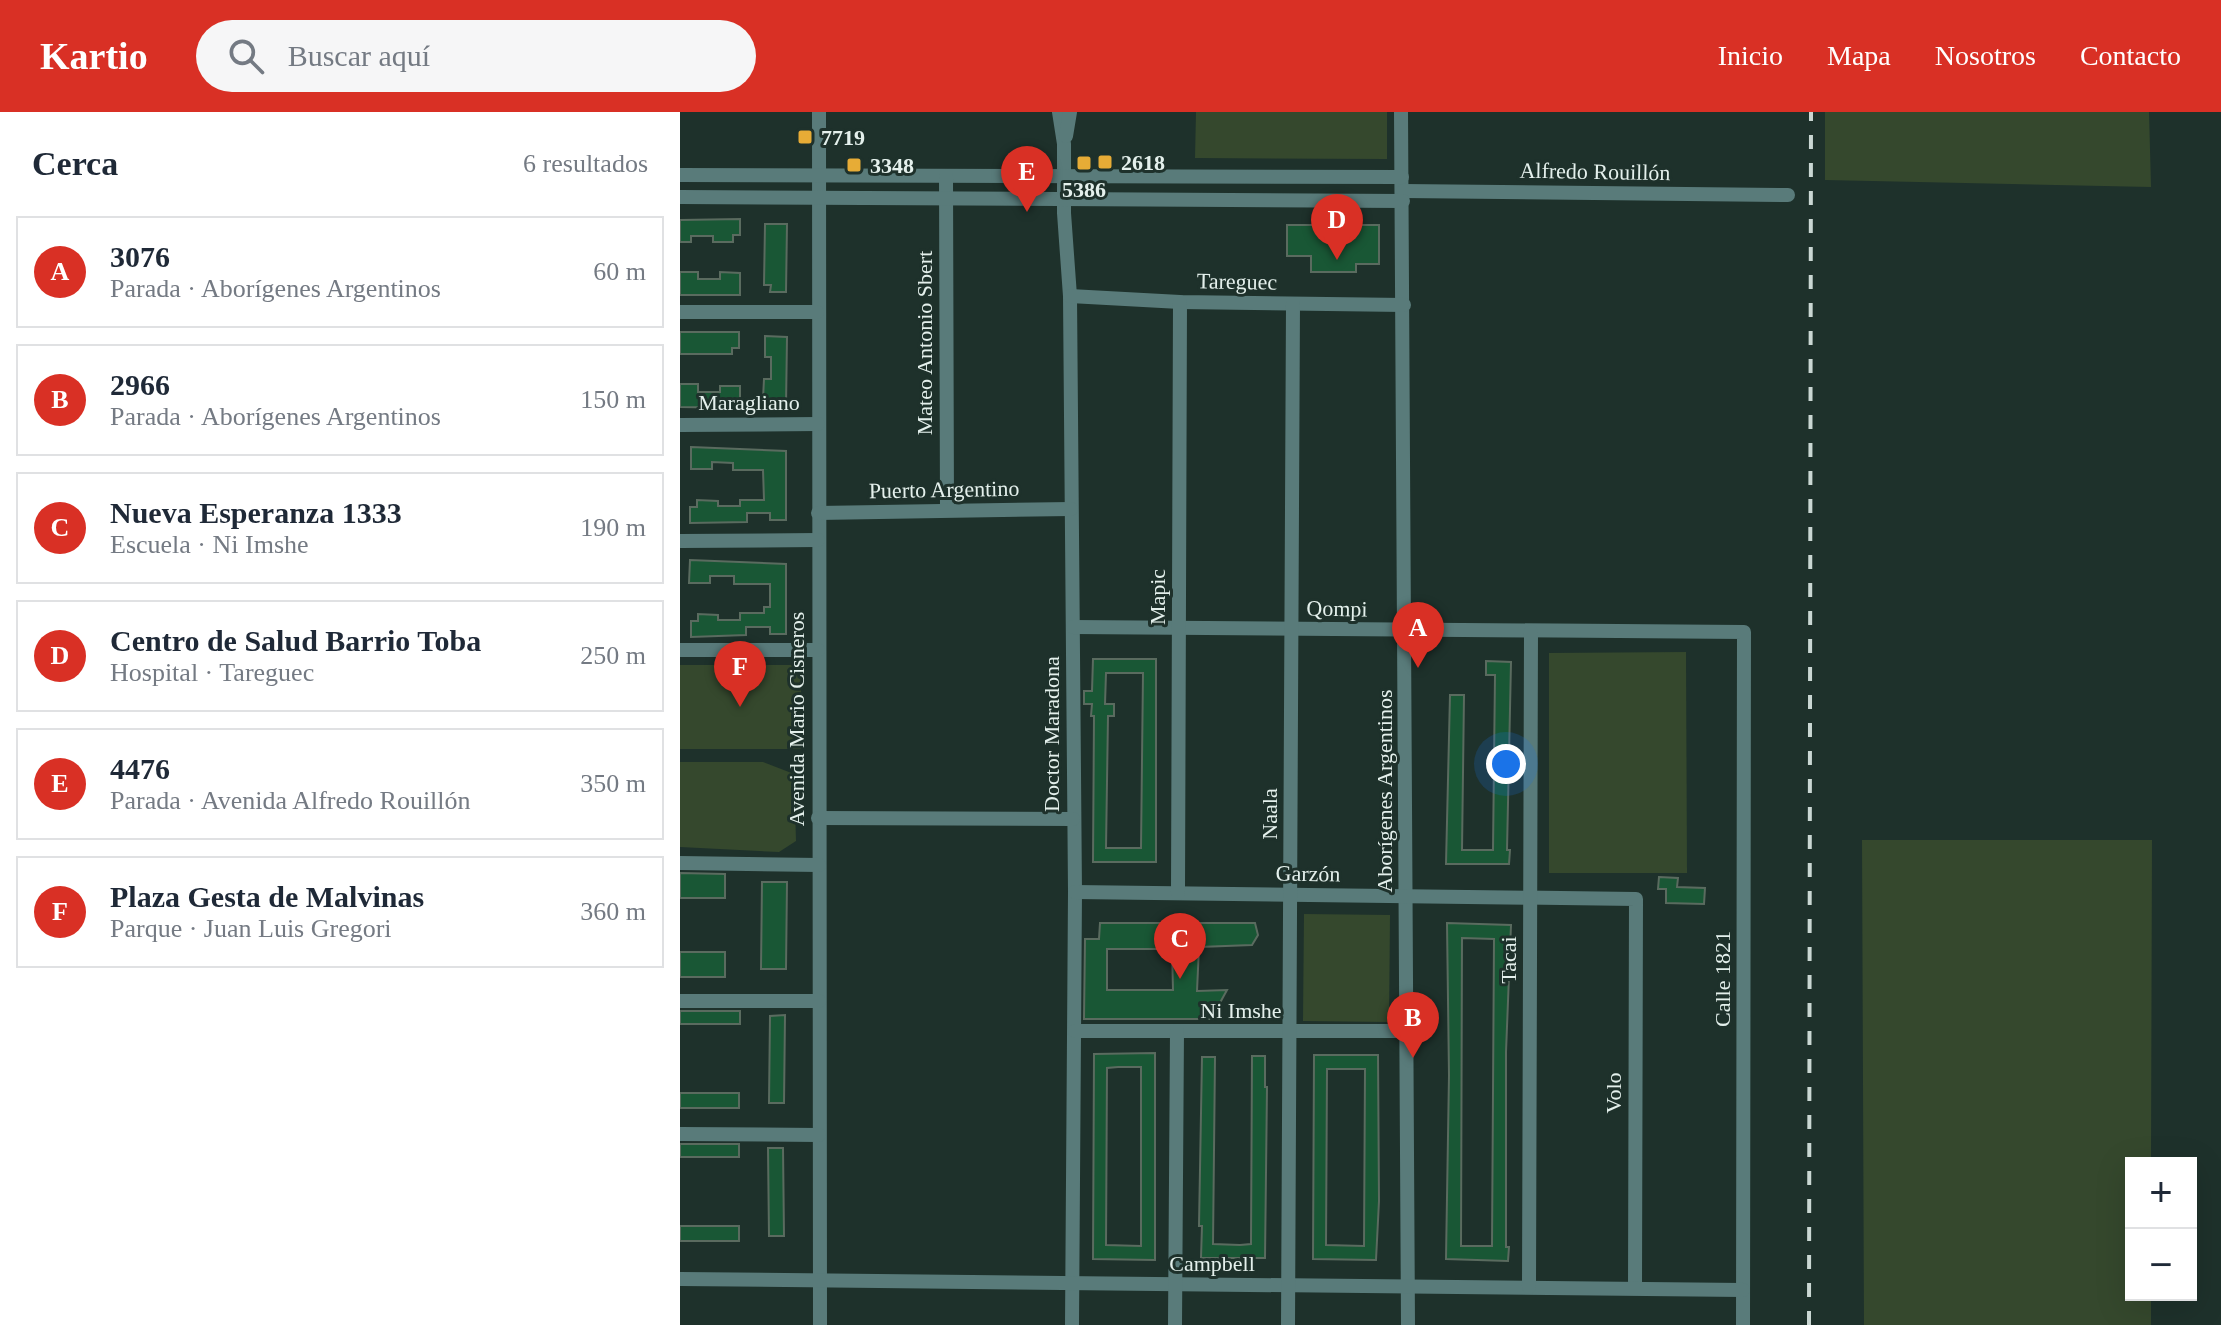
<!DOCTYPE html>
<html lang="es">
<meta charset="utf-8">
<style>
:root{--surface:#fff;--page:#f6f6f7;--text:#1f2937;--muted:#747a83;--line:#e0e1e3;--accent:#d93025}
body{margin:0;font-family:"Times New Roman",serif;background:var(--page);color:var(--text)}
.controls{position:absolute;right:24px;bottom:24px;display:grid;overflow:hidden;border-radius:0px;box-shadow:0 8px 32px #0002}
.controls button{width:72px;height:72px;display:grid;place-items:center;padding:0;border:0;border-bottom:2px solid var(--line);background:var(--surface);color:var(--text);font:40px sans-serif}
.you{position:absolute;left:826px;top:652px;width:28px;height:28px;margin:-20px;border:6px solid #fff;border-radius:50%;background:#1a73e8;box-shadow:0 0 0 12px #1a73e833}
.badge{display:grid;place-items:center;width:52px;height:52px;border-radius:50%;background:var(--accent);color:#fff;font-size:26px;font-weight:700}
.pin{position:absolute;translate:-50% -66px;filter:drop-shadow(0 2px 4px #0008)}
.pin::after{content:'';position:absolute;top:42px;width:28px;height:24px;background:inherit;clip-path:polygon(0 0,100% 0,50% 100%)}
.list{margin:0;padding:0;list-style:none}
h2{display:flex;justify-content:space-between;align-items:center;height:104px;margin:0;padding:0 32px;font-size:34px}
h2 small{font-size:26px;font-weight:400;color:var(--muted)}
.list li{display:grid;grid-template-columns:52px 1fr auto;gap:24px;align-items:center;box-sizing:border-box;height:112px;margin:0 16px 16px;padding:0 16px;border:2px solid var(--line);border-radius:0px}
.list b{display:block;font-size:30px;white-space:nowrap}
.list p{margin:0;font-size:26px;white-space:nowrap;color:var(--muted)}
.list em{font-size:26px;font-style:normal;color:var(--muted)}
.icon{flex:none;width:44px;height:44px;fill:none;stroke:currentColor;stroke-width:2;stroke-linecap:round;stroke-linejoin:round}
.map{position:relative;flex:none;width:1541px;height:1213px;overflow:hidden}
header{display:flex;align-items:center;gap:48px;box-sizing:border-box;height:112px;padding:0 40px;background:var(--accent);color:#fff}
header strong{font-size:38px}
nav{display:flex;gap:44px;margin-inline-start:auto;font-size:28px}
.search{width:560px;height:72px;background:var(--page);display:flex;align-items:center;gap:20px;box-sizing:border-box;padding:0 28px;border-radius:44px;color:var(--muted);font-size:30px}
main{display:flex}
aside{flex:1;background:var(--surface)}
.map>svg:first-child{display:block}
.green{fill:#35482d}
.building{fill:#195735;stroke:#5a6b5f;stroke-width:2;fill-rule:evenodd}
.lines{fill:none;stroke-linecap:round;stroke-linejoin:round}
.minor{stroke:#597b7a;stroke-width:14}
.rail{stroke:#cad7d3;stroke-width:4;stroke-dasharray:14 14;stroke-linecap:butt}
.poi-dot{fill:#e7ac36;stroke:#1e312b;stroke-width:3}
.labels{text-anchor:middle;stroke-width:6;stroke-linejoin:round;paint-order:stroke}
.poi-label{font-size:22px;font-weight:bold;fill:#e4f0ec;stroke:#1e312b;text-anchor:start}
.street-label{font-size:22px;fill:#e4f0ec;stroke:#1e312b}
</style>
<header>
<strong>Kartio</strong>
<div class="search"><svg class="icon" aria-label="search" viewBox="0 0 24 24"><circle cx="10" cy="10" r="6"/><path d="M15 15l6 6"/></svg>Buscar aquí</div>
<nav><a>Inicio</a><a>Mapa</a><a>Nosotros</a><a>Contacto</a></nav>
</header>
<main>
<aside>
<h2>Cerca<small>6 resultados</small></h2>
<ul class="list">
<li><span class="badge">A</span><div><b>3076</b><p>Parada · Aborígenes Argentinos</p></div><em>60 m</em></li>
<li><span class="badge">B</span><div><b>2966</b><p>Parada · Aborígenes Argentinos</p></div><em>150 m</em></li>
<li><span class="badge">C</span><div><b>Nueva Esperanza 1333</b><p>Escuela · Ni Imshe</p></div><em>190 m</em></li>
<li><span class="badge">D</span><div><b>Centro de Salud Barrio Toba</b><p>Hospital · Tareguec</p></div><em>250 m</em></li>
<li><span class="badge">E</span><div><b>4476</b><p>Parada · Avenida Alfredo Rouillón</p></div><em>350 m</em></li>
<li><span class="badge">F</span><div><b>Plaza Gesta de Malvinas</b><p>Parque · Juan Luis Gregori</p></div><em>360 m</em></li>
</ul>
</aside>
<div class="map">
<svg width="1541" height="1213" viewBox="0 0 1541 1213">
<rect width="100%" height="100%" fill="#1e312b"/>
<g class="green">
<path d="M516,0H707V47L515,46Z"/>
<path d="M1145,0H1469L1471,75L1145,68Z"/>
<path d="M1006,540L1007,761H869V541Z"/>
<rect x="0" y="553" width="121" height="84"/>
<path d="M0,650H83L114,662L116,729L99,740L0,735Z"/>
<path d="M1182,728H1472L1471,1051H1451V1183H1471V1213H1184Z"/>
<path d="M624,802L710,803L709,910L623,909Z"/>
</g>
<g class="building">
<path d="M60,107V123H53V130H33V124H11V130H0V108Z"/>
<path d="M85,112H107L106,180H90L91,173H84Z"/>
<path d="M607,113H699V152H676V160H631V144H607Z"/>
<path d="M0,160H18V167H40V160L60,161V183H0Z"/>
<path d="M0,220H59V236H52V242H0Z"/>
<path d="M85,224L107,225L106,294H90V287H83L84,267H91V245H85Z"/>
<path d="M0,272H18V280H40V274H60V296L0,295Z"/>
<path d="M11,335L106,339V408H90V401H67V410L10,411V395H17V388L38,389V394H60V388H84L83,358H53V351L32,350V357H11Z"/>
<path d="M10,448L106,452V522H90V515H66V523L11,525V509H18V502L38,503V508H60V501H84V495H90V472H54V464H30V471H9Z"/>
<path d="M413,547H476V750H413L414,604H411L412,592H404V579H412ZM426,561H463L461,736H426L428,604H434V592H425Z"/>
<path d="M806,549L831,550L827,738H830L829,752H766L770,583H784L782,738H813L815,563H806Z"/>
<path d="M0,761L45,762V786H0Z"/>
<path d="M979,765L998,766L997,775L1025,776L1024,792L986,791V777H978Z"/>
<path d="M82,770H107L106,857H81Z"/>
<path d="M420,811H575L578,823L572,833L519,835L517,879L547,878L531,907H404L405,827H419ZM427,837H492L493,878H427Z"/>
<path d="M767,811L831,813L826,940V1135H829L828,1149L766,1147L769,963ZM782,826L814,827L812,1134H781Z"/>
<rect x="0" y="840" width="45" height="25"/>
<rect x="0" y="899" width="60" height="13"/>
<path d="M105,903L104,991H89L90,904Z"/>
<path d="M475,941V1148L413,1147L414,942ZM438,955H461V1134L426,1133L427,956Z"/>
<path d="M634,943H698L699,1089L696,1148L633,1147ZM647,957H685L684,1134L646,1133Z"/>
<path d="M572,944H585V975H587L585,1146H521L522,1114H519L522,945H535L533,1132L560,1133L571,1132Z"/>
<rect x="0" y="981" width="59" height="15"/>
<rect x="0" y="1032" width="59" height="13"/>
<path d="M88,1036H103L104,1124H89Z"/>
<rect x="0" y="1114" width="59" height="15"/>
</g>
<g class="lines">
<g class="minor">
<path d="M139,0L140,1213"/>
<path d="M379,0L384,32V101L390,184L395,780L392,1213"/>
<path d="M721,0L728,1213"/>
<path d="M386,24L390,0"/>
<path d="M0,63L722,65"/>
<path d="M266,64L267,398"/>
<path d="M723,79L1108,83"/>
<path d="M0,85L723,89"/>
<path d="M390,184L500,190L724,193"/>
<path d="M0,200H137"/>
<path d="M0,313L138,312"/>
<path d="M138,401L391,397"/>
<path d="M0,429L138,428"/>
<path d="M393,515L1064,520L1063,1213"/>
<path d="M0,538H138"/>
<path d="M138,706L393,707"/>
<path d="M0,751L139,753"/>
<path d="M395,780L956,787L955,1176"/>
<path d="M498,781L500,190"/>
<path d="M0,889H139"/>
<path d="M395,919H727"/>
<path d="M0,1022L139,1023"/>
<path d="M0,1167L1063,1178"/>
<path d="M849,1175L851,520"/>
<path d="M495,1213L497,919"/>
<path d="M608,1213L613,192"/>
</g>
<path class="rail" d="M1129,1213L1131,0"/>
</g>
<g class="poi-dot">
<rect x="117" y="17" width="16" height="16" rx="4"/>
<rect x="417" y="42" width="16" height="16" rx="4"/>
<rect x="396" y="43" width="16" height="16" rx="4"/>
<rect x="166" y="45" width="16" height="16" rx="4"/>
</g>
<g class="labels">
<g class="poi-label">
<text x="141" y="33">7719</text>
<text x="441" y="58">2618</text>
<text x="190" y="61">3348</text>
<text x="404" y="85" text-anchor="middle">5386</text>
</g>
<g class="street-label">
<text transform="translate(915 59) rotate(1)" y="8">Alfredo Rouillón</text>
<text transform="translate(557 169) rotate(1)" y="8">Tareguec</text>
<text transform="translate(244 231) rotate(-90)" y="8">Mateo Antonio Sbert</text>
<text x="69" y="298">Maragliano</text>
<text transform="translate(264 377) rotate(-1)" y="8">Puerto Argentino</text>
<text transform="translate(477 485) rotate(-90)" y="8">Mapic</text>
<text transform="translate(657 496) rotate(1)" y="8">Qompi</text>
<text transform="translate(116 607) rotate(-90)" y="8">Avenida Mario Cisneros</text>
<text transform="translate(371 622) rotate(-90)" y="8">Doctor Maradona</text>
<text transform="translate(704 679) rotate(-90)" y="8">Aborígenes Argentinos</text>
<text transform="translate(589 702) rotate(-90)" y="8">Naala</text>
<text transform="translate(628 761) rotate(1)" y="8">Garzón</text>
<text transform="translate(828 848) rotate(-90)" y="8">Tacai</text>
<text transform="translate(1042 867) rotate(-90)" y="8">Calle 1821</text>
<text x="561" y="906">Ni Imshe</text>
<text transform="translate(933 981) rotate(-90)" y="8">Volo</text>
<text x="532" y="1159">Campbell</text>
</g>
</g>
</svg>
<div class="controls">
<button>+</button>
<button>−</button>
</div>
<div class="you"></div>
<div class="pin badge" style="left:738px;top:556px">A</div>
<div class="pin badge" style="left:733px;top:946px">B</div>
<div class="pin badge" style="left:500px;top:867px">C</div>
<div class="pin badge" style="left:657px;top:148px">D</div>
<div class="pin badge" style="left:347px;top:100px">E</div>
<div class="pin badge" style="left:60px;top:595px">F</div>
</div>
</main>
